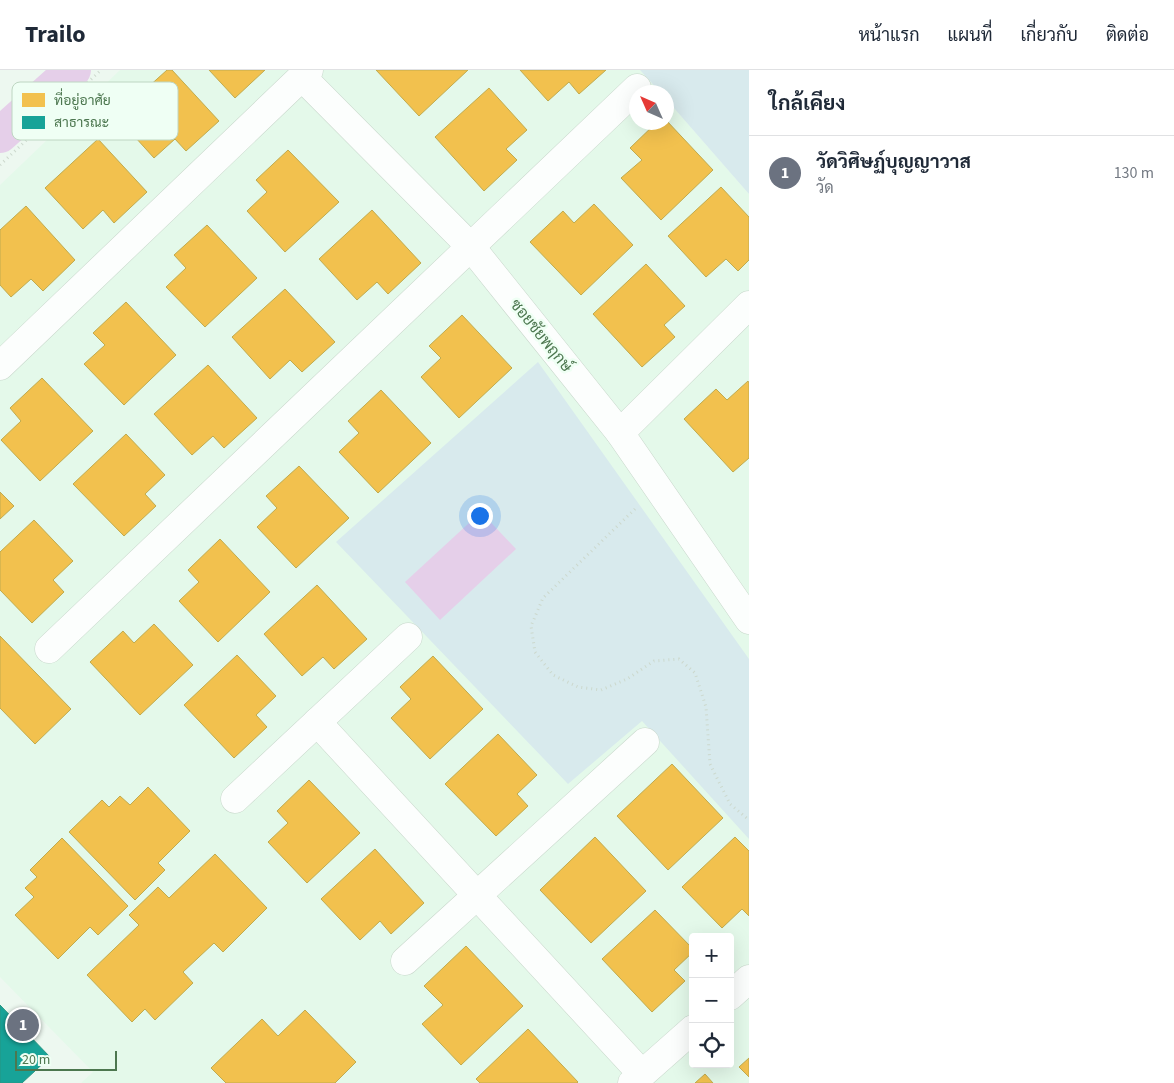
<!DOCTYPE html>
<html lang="th">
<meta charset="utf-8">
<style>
:root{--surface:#fff;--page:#f6f6f7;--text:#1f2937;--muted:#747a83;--line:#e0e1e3;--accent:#b45309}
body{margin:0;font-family:"Source Sans 3",Sarabun,sans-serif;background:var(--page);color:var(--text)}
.controls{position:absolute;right:15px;bottom:15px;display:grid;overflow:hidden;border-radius:5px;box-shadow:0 5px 20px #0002}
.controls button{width:45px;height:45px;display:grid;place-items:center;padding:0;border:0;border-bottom:1px solid var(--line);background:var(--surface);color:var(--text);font:25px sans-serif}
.compass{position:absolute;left:629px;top:15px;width:45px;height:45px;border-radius:50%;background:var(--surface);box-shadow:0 5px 20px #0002;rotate:315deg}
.scale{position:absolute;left:15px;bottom:12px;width:102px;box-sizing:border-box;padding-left:5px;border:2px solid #4c774f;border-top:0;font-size:14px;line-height:18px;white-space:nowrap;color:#4c774f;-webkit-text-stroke:4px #effff4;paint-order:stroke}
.you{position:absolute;left:479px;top:445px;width:18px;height:18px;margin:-12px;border:4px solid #fff;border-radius:50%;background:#1a73e8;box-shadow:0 0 0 8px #1a73e833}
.badge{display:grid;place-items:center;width:32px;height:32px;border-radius:50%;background:var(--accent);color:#fff;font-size:16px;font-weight:700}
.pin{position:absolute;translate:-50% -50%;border:2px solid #fff;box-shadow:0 1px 5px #0006}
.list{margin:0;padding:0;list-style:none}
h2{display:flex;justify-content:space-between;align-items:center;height:65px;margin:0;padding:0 20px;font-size:21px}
h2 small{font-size:16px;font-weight:400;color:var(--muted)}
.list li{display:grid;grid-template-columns:32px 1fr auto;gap:15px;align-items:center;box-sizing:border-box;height:75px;padding:0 20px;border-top:1px solid var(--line)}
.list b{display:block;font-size:19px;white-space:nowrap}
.list p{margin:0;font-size:16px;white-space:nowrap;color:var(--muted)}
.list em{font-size:16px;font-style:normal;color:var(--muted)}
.icon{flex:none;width:28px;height:28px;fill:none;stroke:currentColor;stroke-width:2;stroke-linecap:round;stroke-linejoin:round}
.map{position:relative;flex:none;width:749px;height:1013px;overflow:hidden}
header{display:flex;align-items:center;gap:30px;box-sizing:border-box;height:70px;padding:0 25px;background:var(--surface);border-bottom:1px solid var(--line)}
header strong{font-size:24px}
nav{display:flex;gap:28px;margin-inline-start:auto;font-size:18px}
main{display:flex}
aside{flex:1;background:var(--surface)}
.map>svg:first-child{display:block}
.residential{fill:#e4f9ea;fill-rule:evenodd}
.green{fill:#d8eaed}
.water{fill:#e5cfe9}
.homes{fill:#f2c14e;stroke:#c0ab4e}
.public{fill:#17a398;stroke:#279682}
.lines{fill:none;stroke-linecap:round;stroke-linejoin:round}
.canal{stroke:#e5cfe9;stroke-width:36}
.minor-casing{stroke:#c8d7cb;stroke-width:29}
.path{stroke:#ccd8cd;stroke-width:3;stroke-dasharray:1 4;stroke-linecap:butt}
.minor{stroke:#fcfefd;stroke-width:28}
.labels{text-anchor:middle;stroke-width:5;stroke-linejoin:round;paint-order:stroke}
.street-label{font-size:16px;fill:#4c774f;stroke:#effff4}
.key{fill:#effff4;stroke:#bed6c2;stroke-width:1}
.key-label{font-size:14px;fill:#4c774f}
</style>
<header>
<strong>Trailo</strong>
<nav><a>หน้าแรก</a><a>แผนที่</a><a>เกี่ยวกับ</a><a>ติดต่อ</a></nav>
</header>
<main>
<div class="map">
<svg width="749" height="1013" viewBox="0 0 749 1013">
<rect width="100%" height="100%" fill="#edf8f0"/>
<path class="residential" d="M120,0H640L660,22H636V52H666L667,30L749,124V1013H81L93,1002L0,907V115ZM693,867H730V994H693Z"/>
<g class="green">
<path d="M640,0H749V124L667,30L666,22H660Z"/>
<path d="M538,292L749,589V769L642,651L568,714L336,472Z"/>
</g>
<path class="water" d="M481,442L516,479L440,550L405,512Z"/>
<g class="homes">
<path d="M167,0H172L219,51L186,81L175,69L154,88L116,46Z"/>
<path d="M209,0H265L235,28Z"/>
<path d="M376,0H468L419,46Z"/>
<path d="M520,0H606L579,24L569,12L548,31Z"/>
<path d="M489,18L527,60L506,79L517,90L484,121L435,67Z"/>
<path d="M666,50L713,100L661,150L621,108L642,90L630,78L657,52H666Z"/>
<path d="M98,69L147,122L114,153L103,140L83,159L45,118Z"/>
<path d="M288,80L339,132L285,182L247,141L267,122L256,110Z"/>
<path d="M721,117L749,147V190L738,201L726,189L706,207L668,166Z"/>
<path d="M594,134L633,175L581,225L530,172L563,141L574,153Z"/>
<path d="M26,136L75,190L43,221L31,209L11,227L0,215V160Z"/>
<path d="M372,140L421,193L388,224L377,212L357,230L319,189Z"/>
<path d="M207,155L257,208L205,257L166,217L186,198L174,185Z"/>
<path d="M646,194L685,236L664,255L675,267L642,297L593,244Z"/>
<path d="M285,219L335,272L302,302L290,290L270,309L232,267Z"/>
<path d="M126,232L176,285L124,335L84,294L105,275L93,263Z"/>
<path d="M462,245L512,298L459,348L421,307L441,288L429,276Z"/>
<path d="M208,295L257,348L224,378L213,366L192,385L154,344Z"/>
<path d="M42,308L93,361L40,411L1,370L21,351L10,338Z"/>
<path d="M748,311L749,313V388L733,402L684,349L716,319L727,330Z"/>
<path d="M381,320L431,373L378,423L339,382L359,363L348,351Z"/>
<path d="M126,364L165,405L145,424L156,436L124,466L73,414Z"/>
<path d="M299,396L349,448L296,498L257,457L277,438L266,426Z"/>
<path d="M0,422L14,436L0,449Z"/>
<path d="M34,450L73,491L53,510L64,522L32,553L0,520V482Z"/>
<path d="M220,469L270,522L218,572L179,531L199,512L188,500Z"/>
<path d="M317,515L367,569L334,599L323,587L302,606L264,564Z"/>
<path d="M154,554L193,595L140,645L90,592L123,561L134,573Z"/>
<path d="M0,566L71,639L35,674L0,638Z"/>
<path d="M237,585L276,626L256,645L267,657L234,688L184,635Z"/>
<path d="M433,586L483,639L430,689L391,648L411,629L400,617Z"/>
<path d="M498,664L537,705L517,724L528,736L496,766L445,714Z"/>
<path d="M672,694L723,748L668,800L617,746Z"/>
<path d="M309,710L360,763L307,813L268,772L288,753L277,741Z"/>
<path d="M148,717L190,761L158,793L165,800L135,830L69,762L102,730L109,737L120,726L130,735Z"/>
<path d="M595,767L646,821L591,873L540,820Z"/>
<path d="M735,767L749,781V846L742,839L722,858L682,817Z"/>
<path d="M62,768L128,836L98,865L90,857L58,889L15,845L34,827L25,818L37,807L30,800Z"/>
<path d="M375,779L424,833L391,864L380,851L360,870L321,829Z"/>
<path d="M215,784L267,838L223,882L214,873L183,902L193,913L155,950L145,939L132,952L87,905L139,855L129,845L158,817L169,828Z"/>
<path d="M655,840L693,879V882L674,900L685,911L652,942L602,889Z"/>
<path d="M466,876L523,936L461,995L422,954L443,935L424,916Z"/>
<path d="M305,940L356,992L335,1013H226L211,998L262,949L278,966Z"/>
<path d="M528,959L578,1012L577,1013H480L476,1009Z"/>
<path d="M749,988V1007L739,997Z"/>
<path d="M705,1004L713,1013H695Z"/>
</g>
<path class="public" d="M0,935L50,987L22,1013H0Z"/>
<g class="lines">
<path class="canal" d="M0,65L73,0"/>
<g class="minor-casing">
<g id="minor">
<path d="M302,7L471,177L620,363L749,550"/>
<path d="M0,296L309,0"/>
<path d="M620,363L749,235"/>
<path d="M49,579L637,18"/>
<path d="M317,652L642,1004"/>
<path d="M235,729L408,567"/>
<path d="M405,891L645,672"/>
<path d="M730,926L749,909"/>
<path d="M632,1013L693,959"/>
</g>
</g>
<g class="path">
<path d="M0,95L101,0"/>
<path d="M635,439L543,528L531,556L535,582L553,605L578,617L601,620L627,609L654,591L679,589L695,603L706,637L710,694L730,734L749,750"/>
</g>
<use href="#minor" class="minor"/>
</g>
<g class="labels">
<g class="street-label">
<text transform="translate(542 265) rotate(51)" y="6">ซอยชัยพฤกษ์</text>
</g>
</g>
<rect x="12" y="12" width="166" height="58" rx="8" class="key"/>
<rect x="22" y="23" width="23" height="14" fill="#f2c14e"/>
<rect x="22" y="46" width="23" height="13" fill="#17a398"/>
<g class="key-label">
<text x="54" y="35">ที่อยู่อาศัย</text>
<text x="54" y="57">สาธารณะ</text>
</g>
</svg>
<div class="controls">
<button>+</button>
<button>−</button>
<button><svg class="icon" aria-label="locate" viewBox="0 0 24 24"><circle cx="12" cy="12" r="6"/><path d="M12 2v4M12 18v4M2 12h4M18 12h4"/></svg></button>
</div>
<svg class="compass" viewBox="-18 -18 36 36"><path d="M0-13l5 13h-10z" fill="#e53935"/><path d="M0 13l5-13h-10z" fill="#747a83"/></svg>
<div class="scale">20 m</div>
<div class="you"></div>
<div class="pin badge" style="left:23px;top:955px;background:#6b7280">1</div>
</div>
<aside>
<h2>ใกล้เคียง<small></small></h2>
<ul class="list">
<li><span class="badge" style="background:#6b7280">1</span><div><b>วัดวิศิษฏ์บุญญาวาส</b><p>วัด</p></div><em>130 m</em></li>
</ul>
</aside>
</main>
